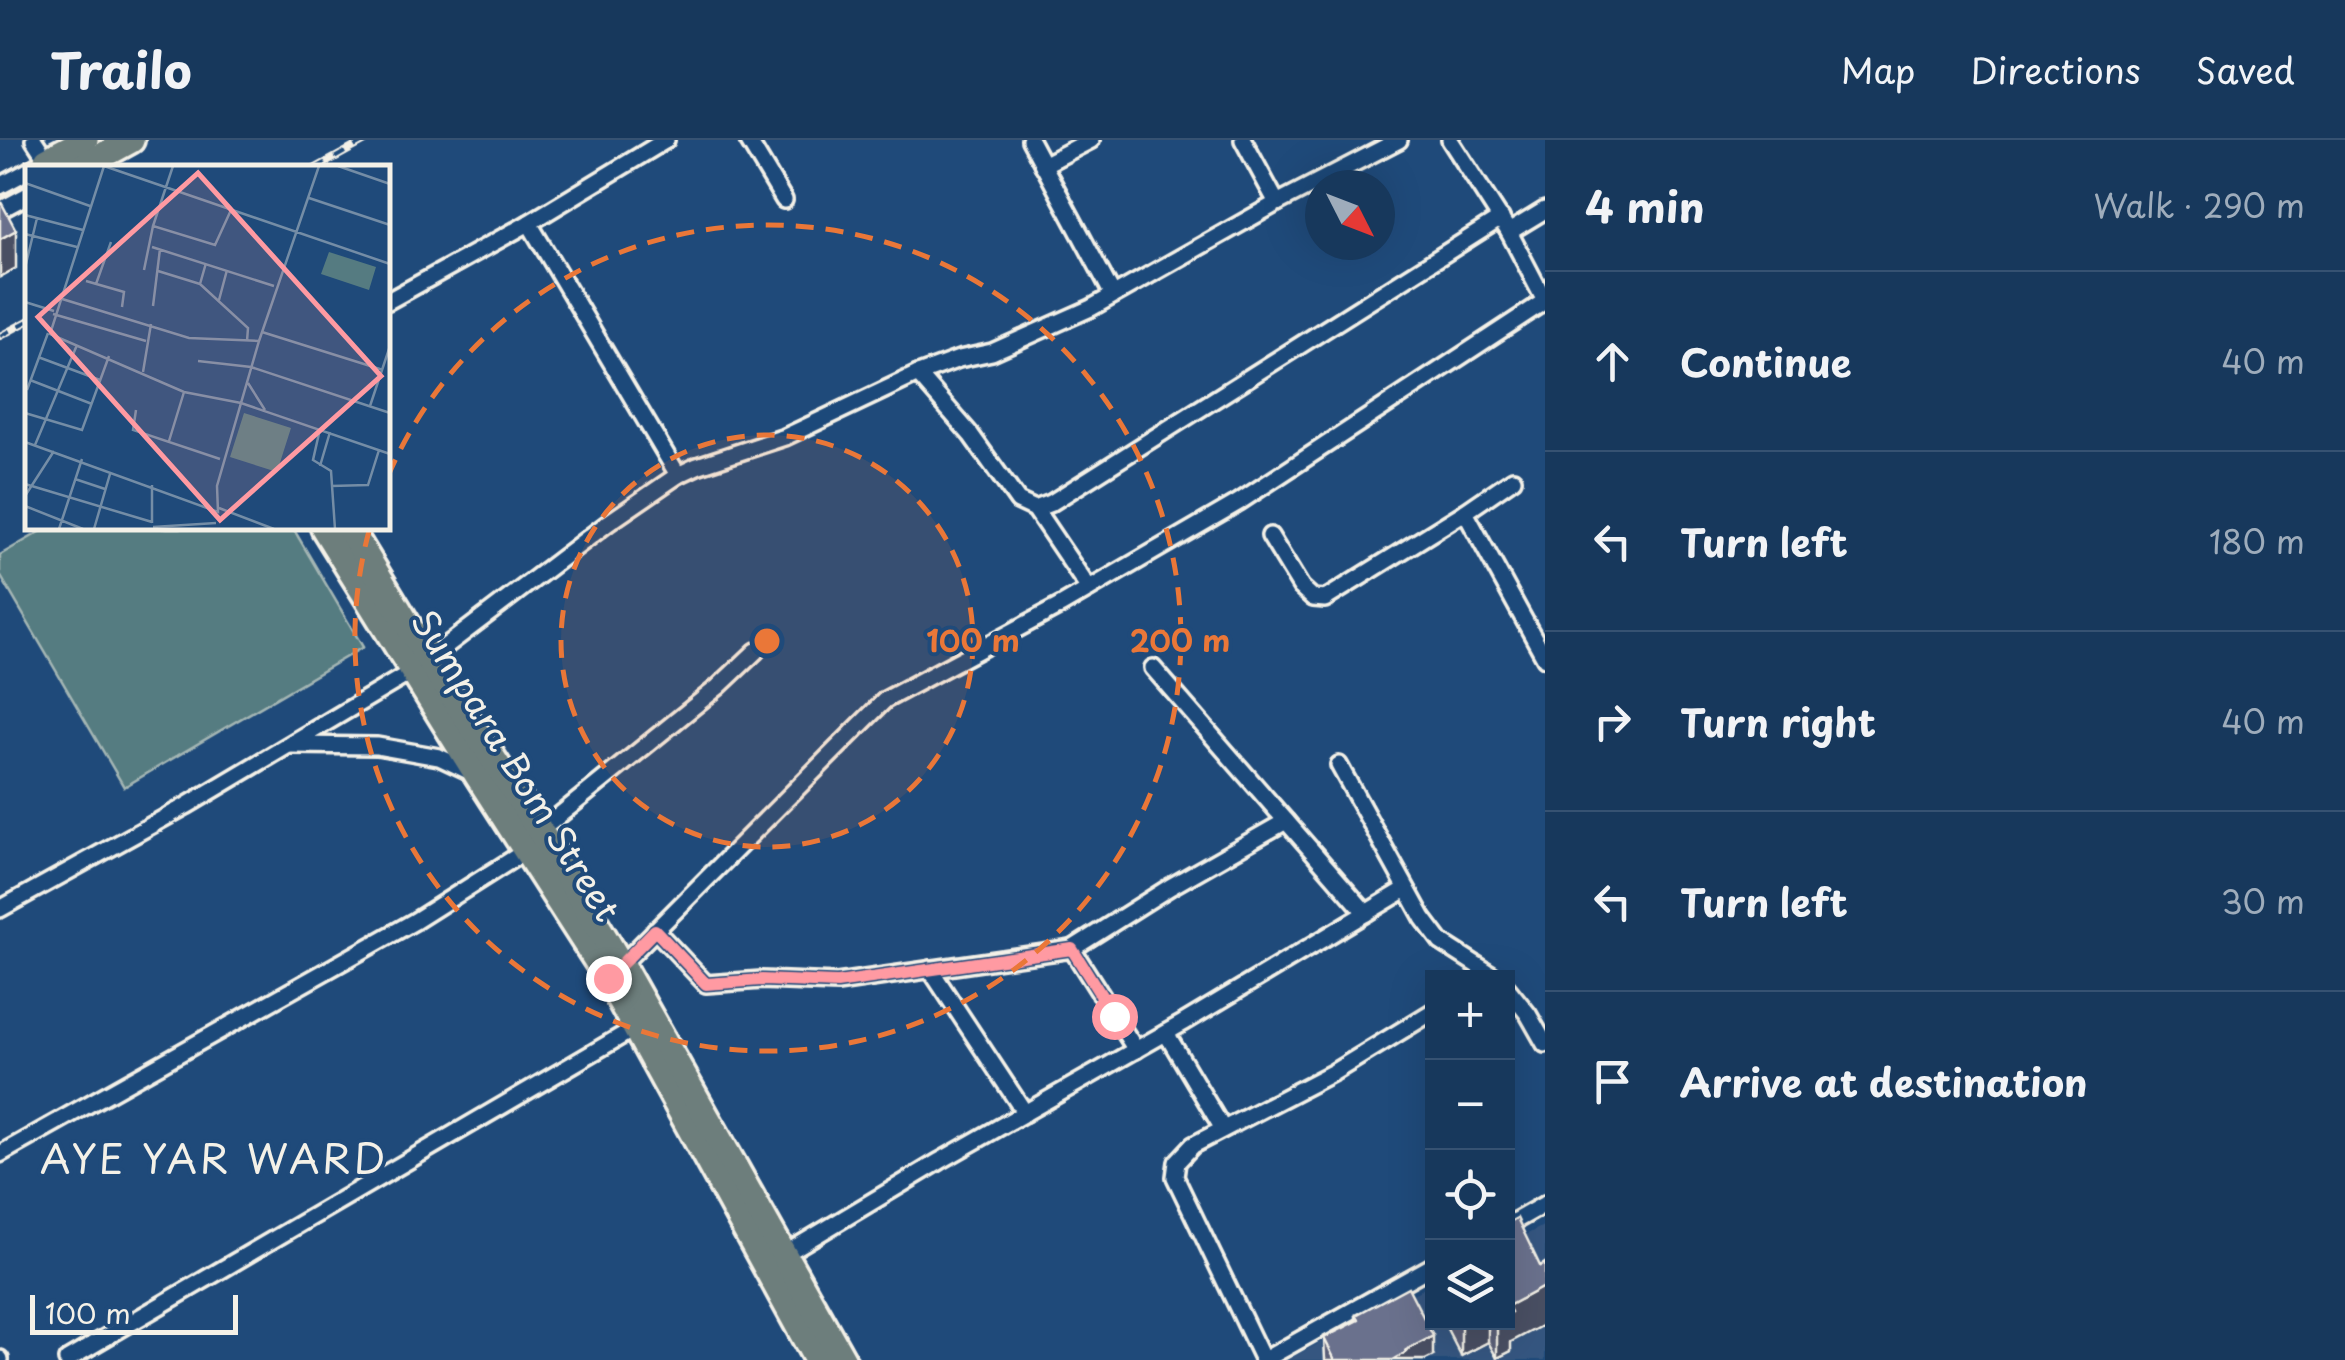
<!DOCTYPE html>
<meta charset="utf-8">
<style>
:root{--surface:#17385c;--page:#203f62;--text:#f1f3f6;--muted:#9eacbb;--line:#365272}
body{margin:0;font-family:"Playpen Sans",sans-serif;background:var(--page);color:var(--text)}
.controls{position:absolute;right:30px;bottom:30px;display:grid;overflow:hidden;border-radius:0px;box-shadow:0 10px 40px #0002}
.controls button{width:90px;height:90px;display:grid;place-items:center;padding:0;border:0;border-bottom:2px solid var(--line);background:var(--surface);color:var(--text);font:50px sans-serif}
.compass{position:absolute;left:1305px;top:30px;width:90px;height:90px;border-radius:50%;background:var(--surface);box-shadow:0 10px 40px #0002;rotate:132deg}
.scale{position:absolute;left:30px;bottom:25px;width:208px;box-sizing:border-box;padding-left:10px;border:5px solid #f4f1e8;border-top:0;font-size:28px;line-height:35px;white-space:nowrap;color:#f4f1e8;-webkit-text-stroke:8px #1f4a7a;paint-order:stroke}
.stop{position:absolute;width:30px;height:30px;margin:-22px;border:8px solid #ff9aa2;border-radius:50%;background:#fff}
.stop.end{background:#ff9aa2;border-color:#fff;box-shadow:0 2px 10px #0008}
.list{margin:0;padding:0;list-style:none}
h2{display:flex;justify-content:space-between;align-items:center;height:130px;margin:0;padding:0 40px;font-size:42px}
h2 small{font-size:32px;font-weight:400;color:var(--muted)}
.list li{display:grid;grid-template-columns:65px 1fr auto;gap:30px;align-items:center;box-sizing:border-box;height:180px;padding:0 40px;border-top:2px solid var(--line)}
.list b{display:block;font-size:38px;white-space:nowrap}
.list em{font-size:32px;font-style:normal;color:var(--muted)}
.icon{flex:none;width:55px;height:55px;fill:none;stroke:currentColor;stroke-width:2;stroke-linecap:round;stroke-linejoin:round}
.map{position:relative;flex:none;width:1545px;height:1220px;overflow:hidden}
header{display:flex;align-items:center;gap:60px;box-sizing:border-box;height:140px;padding:0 50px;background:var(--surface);border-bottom:2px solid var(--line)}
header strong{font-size:48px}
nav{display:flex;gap:55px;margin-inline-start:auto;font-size:35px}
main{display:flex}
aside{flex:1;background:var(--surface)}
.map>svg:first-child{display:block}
.built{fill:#365680}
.green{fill:#557b81;stroke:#a4b6b4;stroke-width:2.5}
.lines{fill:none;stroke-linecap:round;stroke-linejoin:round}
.minor-casing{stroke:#f4f1e8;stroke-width:22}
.highway-casing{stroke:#f4f1e8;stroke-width:32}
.minor{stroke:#1f4a7a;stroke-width:15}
.highway{stroke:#6d7e7c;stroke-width:25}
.rail-casing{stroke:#f4f1e8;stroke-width:8}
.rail{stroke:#1f4a7a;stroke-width:4;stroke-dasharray:11;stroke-linecap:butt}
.wall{fill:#5b6179;stroke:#f4f1e8;stroke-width:2.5}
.shaded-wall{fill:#4a4f63;stroke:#f4f1e8;stroke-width:2.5}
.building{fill:#6a718d;stroke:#f4f1e8;stroke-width:2.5}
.route{stroke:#ff9aa2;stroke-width:12}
.ring{fill:none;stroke:#ea7738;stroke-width:5;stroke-dasharray:18 12}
.labels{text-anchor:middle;stroke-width:8;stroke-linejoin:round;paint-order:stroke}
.street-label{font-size:35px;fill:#f4f1e8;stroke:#1f4a7a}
.quarter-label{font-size:40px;letter-spacing:2.5px;fill:#f4f1e8;stroke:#1f4a7a}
.inset-road{fill:none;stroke:#748da6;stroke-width:2.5}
.view{fill:#ff9aa2;fill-opacity:0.15;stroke:#ff9aa2;stroke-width:5}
.inset-edge{fill:none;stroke:#f4f1e8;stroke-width:5}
.centre{fill:#ea7738;stroke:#1f4a7a;stroke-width:5}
.ring-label{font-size:30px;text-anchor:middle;font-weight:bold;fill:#ea7738;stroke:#1f4a7a;stroke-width:8;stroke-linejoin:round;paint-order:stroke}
</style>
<header>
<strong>Trailo</strong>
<nav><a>Map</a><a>Directions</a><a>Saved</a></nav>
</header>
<main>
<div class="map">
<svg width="1545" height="1220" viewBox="0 0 1545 1220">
<rect width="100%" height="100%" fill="#1f4a7a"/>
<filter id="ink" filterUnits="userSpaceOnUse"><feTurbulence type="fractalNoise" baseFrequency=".01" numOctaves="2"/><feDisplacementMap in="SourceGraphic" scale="20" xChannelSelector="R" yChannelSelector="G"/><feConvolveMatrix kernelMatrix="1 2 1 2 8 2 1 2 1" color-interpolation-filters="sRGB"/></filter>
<g filter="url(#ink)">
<path class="built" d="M1545,1085V1220H1287L1432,1144V1182H1508V1104Z"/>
<path class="green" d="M47,388H293L363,507L124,647L0,435V415Z"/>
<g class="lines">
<g class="minor-casing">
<g id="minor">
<path d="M748,0L784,60"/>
<path d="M1030,0L1113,155"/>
<path d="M1243,0L1277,63"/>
<path d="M1450,0L1509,92L1545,161"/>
<path d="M1043,25L1091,0"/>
<path d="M33,28L47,20L34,0"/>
<path d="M0,46L28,31"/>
<path d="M0,70L28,55"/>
<path d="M529,83L678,335"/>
<path d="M1509,92L1545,70"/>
<path d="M388,161L529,83L666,0"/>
<path d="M918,234L971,295L1018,361L1035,369L1089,449"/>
<path d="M1035,369L1051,363L1501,78"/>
<path d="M1465,372L1545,518"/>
<path d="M1270,396L1301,447L1313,458L1325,459L1465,372L1513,339"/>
<path d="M1153,528L1366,773"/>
<path d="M291,605L377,606L439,617L473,633"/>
<path d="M1339,625L1423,778L1441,802L1491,834"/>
<path d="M0,769L186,666L413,531L608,383L678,335L697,326L785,297L918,234L959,219L992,212L1091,168L1277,63L1399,0"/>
<path d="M655,790L706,844L762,840L837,843L1072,809L1136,910"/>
<path d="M1072,809L1170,747L1286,681"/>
<path d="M617,829L885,560L1060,466L1239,362L1545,161"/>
<path d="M930,829L1025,973"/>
<path d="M1508,849L1528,874L1545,904"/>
<path d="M1166,893L1223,989"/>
<path d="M0,1014L415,781L527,710L540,691L718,547L756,511"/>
<path d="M1508,1085L1545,1064"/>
<path d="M783,1115L940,1021L1183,883L1406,749"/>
<path d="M0,1219V1220"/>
<path d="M67,1220L635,888"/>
<path d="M1263,1220L1175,1037L1177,1022L1193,1005L1334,932L1432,872"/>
<path d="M1264,1220L1432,1126"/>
</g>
</g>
<g class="highway-casing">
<g id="highway">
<path d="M56,28L47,20L85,0"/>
<path d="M80,28L131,0"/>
<path d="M324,388L478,636L608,838L817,1220"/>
<path d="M349,388L429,520L540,691L625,832L843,1220"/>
</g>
</g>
<use href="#minor" class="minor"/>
<use href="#highway" class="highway"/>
<g class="rail-casing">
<g id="rail">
<path d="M316,28L367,0"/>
<path d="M0,196L28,181"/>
</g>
</g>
<use href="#rail" class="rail"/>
</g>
<g class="wall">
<path d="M1356,1175L1433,1216L1425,1220H1325L1324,1198L1356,1182Z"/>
<path d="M1446,1182H1508L1511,1211L1497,1218L1488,1202L1461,1216L1446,1187Z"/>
</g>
<g class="shaded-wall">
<path d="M16,90V128L0,137V99Z"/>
<path d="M1545,1146V1184L1511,1202V1211L1497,1218V1182H1508V1166Z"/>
<path d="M1461,1182H1488V1202L1461,1216Z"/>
<path d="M1433,1196V1216L1425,1220H1393L1406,1210Z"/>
</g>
<g class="building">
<path d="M0,60L16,90L0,99Z"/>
<path d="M1517,1078L1540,1126L1545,1123V1146L1508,1166L1511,1172L1508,1174V1083Z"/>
<path d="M1408,1147L1433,1196L1406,1210L1407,1212L1393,1220H1335L1324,1198L1359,1180L1356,1175Z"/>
</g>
</g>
<g class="lines" filter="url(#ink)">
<path class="route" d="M608,838L655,790L706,844L762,840L837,843L1072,809L1114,876"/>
</g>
<circle cx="767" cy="501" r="206" fill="#ea7738" fill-opacity=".12"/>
<g class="ring">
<circle cx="767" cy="501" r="206"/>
<path d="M388 336A413 413 0 1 1 369 391"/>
</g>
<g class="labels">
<g class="street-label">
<text transform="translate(515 626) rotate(58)" y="12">Sumpara Bom Street</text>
</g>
<g class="quarter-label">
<text x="214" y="1034">AYE YAR WARD</text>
</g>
</g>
<g transform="translate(25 25)">
<rect width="365" height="365" fill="#1f4a7a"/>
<path d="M304,87L351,102L344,125L296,109ZM219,248L266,263L252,307L205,292Z" fill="#557b81"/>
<path class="inset-road" d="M79,1L25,169L159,227L216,238L365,289M79,1L365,99M148,1L128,61L190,80L206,45M313,1L365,19M0,18L65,41M284,33L365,60M0,50L58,65M0,69L52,82M127,82L249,121M181,98L175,119L223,163L222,176M0,103L12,53M119,105L128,61M133,106L175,119M61,116L99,127L97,142M71,119L86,77M34,133L164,173L234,176M194,135L202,105M0,137L29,146M128,141L135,84M28,149L121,176M237,167L358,205M13,192L75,215M173,196L226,202L365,248M118,207L126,159M5,215L67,239M223,218L240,245M2,225L23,168M345,241L365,181M111,245L108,265L195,294M0,248L57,265L84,191M295,264L288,295L306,306L310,364M144,276L159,227M0,277L193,347L192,321L234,176L294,1M10,280L52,180M295,301L305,267M50,314L80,324M0,319L127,357M127,320V358M306,321L343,320L354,285M0,331L29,286M0,341L58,364M194,343L249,364M128,362L191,358M34,364L57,294M69,364L85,309"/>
<path class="view" d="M173,8L356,211L195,355L13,152Z"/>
<rect width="365" height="365" class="inset-edge"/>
</g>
<circle cx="767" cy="501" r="15" class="centre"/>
<g class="ring-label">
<text x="973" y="512">100 m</text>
<text x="1180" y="512">200 m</text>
</g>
</svg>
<div class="controls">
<button>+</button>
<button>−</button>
<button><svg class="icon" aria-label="locate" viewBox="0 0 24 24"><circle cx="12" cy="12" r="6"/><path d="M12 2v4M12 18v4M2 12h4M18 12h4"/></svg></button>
<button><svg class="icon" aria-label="layers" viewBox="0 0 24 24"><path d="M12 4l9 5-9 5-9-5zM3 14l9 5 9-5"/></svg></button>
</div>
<svg class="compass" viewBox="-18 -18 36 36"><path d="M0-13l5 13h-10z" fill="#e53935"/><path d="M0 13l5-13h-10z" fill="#9eacbb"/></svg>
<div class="scale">100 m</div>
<div class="stop" style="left:1114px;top:876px"></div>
<div class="stop end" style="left:608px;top:838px"></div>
</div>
<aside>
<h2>4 min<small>Walk · 290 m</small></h2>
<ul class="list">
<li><svg class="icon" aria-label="ahead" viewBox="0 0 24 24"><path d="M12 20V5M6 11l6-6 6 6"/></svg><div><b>Continue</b></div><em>40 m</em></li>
<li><svg class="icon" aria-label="left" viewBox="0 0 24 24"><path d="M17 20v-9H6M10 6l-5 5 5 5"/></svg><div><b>Turn left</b></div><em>180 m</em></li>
<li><svg class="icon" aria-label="right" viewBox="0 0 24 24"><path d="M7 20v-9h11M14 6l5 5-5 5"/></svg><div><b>Turn right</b></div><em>40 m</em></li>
<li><svg class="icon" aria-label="left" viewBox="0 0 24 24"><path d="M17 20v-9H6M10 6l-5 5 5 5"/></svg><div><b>Turn left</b></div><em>30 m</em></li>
<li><svg class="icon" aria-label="arrive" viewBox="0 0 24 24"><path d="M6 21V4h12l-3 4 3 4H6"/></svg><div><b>Arrive at destination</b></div></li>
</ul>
</aside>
</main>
